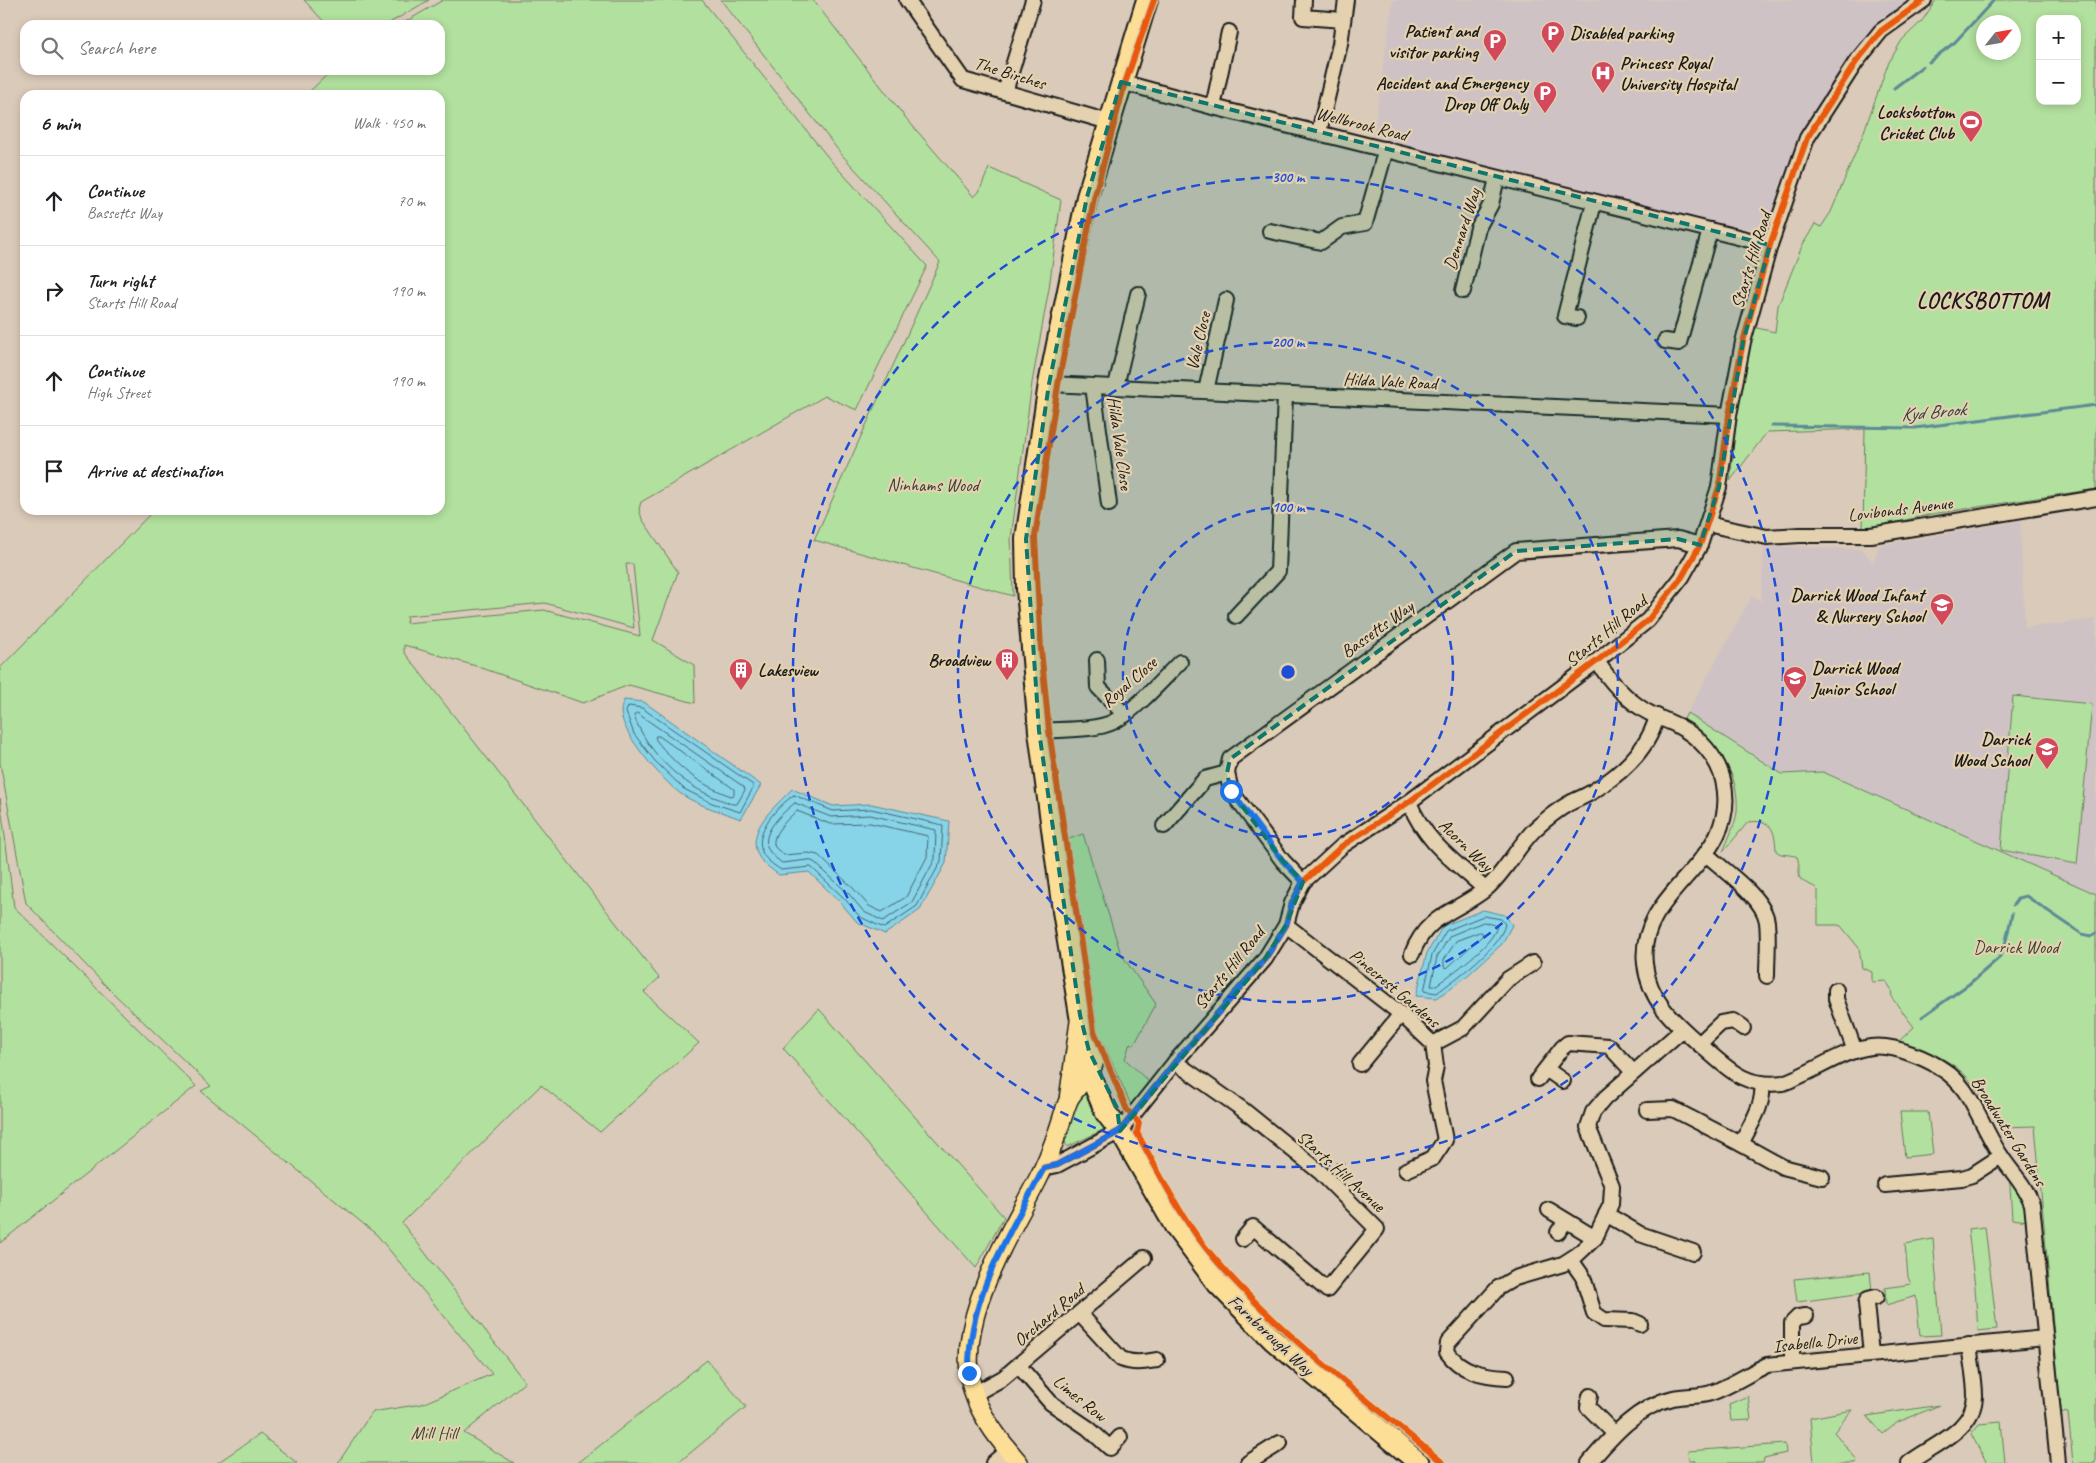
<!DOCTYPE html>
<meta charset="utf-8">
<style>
:root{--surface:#fff;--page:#f6f6f6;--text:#202124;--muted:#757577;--line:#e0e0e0}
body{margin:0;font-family:Caveat,sans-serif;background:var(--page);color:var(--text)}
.controls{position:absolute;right:15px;top:15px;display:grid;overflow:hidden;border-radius:10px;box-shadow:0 2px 8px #0003}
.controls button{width:45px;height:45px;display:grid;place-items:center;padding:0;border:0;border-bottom:1px solid var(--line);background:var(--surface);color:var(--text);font:25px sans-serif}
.compass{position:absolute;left:1976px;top:15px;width:45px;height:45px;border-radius:50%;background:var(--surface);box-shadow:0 2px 8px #0003;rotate:59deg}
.stop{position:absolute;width:15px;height:15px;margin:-11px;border:4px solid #1a73e8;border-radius:50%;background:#fff}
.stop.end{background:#1a73e8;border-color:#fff;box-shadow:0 1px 5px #0008}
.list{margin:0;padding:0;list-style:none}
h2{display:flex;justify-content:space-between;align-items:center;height:65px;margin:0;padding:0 20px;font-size:21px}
h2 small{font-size:16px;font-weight:400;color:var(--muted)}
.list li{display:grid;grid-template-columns:32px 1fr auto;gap:15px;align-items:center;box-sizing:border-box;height:90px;padding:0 20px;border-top:1px solid var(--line)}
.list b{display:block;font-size:19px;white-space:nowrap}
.list p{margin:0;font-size:16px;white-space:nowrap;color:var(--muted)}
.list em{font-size:16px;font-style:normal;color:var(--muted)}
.icon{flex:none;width:28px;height:28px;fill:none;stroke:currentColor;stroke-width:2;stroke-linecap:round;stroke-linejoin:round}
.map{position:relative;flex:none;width:2096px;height:1463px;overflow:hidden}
.search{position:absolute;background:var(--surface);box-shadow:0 2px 8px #0003;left:20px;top:20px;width:425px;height:55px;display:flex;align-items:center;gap:12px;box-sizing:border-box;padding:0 18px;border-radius:15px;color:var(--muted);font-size:19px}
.panel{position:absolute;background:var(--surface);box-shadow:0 2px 8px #0003;left:20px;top:90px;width:425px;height:425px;border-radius:15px}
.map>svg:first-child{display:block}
.built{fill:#cfc2c5}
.green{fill:#b2e09e;stroke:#677e5d;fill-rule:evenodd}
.water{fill:#87d3e8;stroke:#5c8a96}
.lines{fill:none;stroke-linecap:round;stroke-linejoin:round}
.shore{stroke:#47656e;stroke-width:1}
.stream{stroke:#5c8a96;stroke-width:3}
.minor-casing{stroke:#1c1c1c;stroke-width:18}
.major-casing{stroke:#1c1c1c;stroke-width:21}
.highway-casing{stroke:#1c1c1c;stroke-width:24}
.minor{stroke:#e3d1af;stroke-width:14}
.major{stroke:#fcde96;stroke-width:18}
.highway{stroke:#fcde96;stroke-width:20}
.cycleway-casing{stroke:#e3d1af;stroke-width:9}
.cycleway{stroke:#e8590c;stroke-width:6}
.route{stroke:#1a73e8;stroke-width:6}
.marked{fill:#0f766e;fill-opacity:0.2;stroke:#0f766e;stroke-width:4;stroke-dasharray:10 6;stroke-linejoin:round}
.ring{fill:none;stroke:#1d4ed8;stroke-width:2.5;stroke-dasharray:9 6}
.labels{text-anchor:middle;stroke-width:4.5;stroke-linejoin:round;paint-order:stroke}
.poi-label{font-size:18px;font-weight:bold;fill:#1c1c1c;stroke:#e3d1af;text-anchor:end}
.street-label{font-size:18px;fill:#1c1c1c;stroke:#e3d1af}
.park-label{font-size:18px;fill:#3a4336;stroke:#e3d1af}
.water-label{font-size:19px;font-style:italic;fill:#314145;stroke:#e3d1af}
.district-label{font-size:22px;font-weight:bold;letter-spacing:1px;fill:#1c1c1c;stroke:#e3d1af}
.centre{fill:#1d4ed8;stroke:#e3d1af;stroke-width:2.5}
.ring-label{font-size:15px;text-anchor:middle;font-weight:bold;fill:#1d4ed8;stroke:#e3d1af;stroke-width:4.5;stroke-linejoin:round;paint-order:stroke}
</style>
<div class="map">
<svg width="2096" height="1463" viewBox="0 0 2096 1463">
<rect width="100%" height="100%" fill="#dacab9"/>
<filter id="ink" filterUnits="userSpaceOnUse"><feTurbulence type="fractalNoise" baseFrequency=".02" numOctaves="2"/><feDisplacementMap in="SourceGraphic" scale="10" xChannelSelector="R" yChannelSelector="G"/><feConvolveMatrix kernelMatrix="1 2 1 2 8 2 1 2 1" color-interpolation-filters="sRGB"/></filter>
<g filter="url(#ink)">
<g class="built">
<path d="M1393,0H1910L1859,44L1802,130L1770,214L1759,226L1739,229L1373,138Z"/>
<path d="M2020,521L2025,628L2096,619V905L1823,772L1782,774L1687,713L1752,596L1761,601L1764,546L1861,549L1874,563L1878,547L1882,545Z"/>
</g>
<g class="green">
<path d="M304,0H429L386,25H327Z"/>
<path d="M443,0H702L831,161L927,266L857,410L825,396L641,502L639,509L642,519L678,572L653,640L694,665L695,703L629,685L583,703L476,666L404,645V652L659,978L644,992L699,1043L600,1132L541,1085L402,1223L525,1382L464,1433L514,1463H338L372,1412L422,1404L492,1374L377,1235L201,1091L211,1086L110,990L26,903L0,763V668L154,510H440V95H306L332,70H440V25H400ZM626,564H633L640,636L544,610L406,623L407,616L545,603L634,628Z"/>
<path d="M721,0H813L905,117L974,197L979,192L989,168L1061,200L1049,288L1032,383L1011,538L1013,596L814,540L940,262L842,155Z"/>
<path d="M1936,0H2096V489L1932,514L1863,530L1865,429L1767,432L1730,481L1740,383L1752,327L1775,332L1778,306L1802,246L1815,224L1821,227L1831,212L1862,137L1888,64L1902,40L1922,21ZM2040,19H2077V101H2040ZM1984,22H2014V52H1984Z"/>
<path d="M2013,696L2092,704L2077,864L2001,850Z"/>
<path d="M1687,713L1782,774L1823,772L2096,894V1463H2073L2068,1413L2061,1412L2035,1126L2001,1127C1989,1111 1979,1091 1966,1076C1948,1057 1921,1049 1896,1044L1914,1027L1892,998L1891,989L1886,981L1872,982V972L1862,968L1859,948L1841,926L1838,925H1818V890C1813,884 1803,884 1800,878C1798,872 1800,864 1797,857C1790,853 1783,857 1776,851C1775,830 1772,819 1748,822L1723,852C1728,839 1735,826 1737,812C1740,771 1715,740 1683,721Z"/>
<path d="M0,798L14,907L196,1086L0,1243Z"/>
<path d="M1083,834L1121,954L1156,1004L1134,1045L1130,1043L1125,1059L1151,1084L1131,1105L1098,1031L1069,839Z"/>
<path d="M819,1009L1004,1217L976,1268L783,1048Z"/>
<path d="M1082,1088H1089L1105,1129L1067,1147L1064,1139Z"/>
<path d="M1900,1112H1928L1933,1154L1905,1157Z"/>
<path d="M2009,1170L2027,1201L2028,1221L2012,1219Z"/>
<path d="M1985,1227L1997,1329L1978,1331L1975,1287L1968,1229Z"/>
<path d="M1933,1239L1941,1335L1920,1336L1916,1296L1886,1305L1885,1288L1911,1284L1908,1277L1905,1244Z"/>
<path d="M1870,1272L1872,1292L1797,1302L1794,1279Z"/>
<path d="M707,1360L746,1407L678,1463H578Z"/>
<path d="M1748,1396L1751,1420L1731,1421L1729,1404Z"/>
<path d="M1940,1405L1898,1422L1883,1434L1867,1416Z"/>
<path d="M1852,1410L1834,1432L1857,1460L1855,1463H1814L1810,1418Z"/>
<path d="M2001,1422L2005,1463H1987L1971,1434L1979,1424Z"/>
<path d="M260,1434L297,1463H217Z"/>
<path d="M1785,1444L1786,1453L1764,1458L1763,1463H1695L1694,1460H1689L1688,1451Z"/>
</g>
<g class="water">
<path d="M624,700L644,702L761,785L741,819C722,812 699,806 681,794C663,781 621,734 621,711C621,708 623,703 624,700Z"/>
<path d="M792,789L833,806L871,804L949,821L946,863L920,910L885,934L857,922L840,902L809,872L779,875C773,870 763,864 759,857C744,830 776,806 792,789Z"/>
<path d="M1483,910L1505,915L1512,925L1502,944L1467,976L1437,998L1416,996L1427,953L1443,926Z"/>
</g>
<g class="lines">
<g class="shore">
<path d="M629,706L642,708L753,785V788L740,812L712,803L684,789L655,761L634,734L626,712Z"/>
<path d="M637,713L744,787L745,790L737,804C731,805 725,801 719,799C682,786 647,752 634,716Z"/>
<path d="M656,736H659L734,789V795L731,796C698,784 677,767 656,740Z"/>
<path d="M794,795L833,811L871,809L943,825L941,861L917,906L884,928L860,917L844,898L811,867L781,870C775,866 766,860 763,854C752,832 778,806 794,795Z"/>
<path d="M795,803L831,817L870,815L936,830L935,859L912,902L883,921L864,912L849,894L814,862L808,860L782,863C778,860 773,856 770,852C757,835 783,812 795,803Z"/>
<path d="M797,811L830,824L870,823L928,836L927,857L906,897L882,912L869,906L853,888L818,855L808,853L784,855C782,853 777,850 775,847C769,836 789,817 797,811Z"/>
<path d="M1484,916L1501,919L1505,924C1501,947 1455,979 1437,993L1424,991L1432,955L1446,931Z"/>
<path d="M1484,922L1497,926C1494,944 1450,975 1435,986H1431L1437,957L1450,936Z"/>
<path d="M1480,932L1483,933L1482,936L1447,968L1444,967V960L1456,941Z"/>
</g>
<g class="stream">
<path d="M1929,62L1955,42L1994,0"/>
<path d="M1894,88L1923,66"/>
<path d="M1772,426L1915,428L2096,405"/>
<path d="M2013,905L2018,898L2026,896L2082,934L2091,936L2096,933"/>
<path d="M1922,1017L1969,984L1999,958L2005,945L2012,914"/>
</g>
<g class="minor-casing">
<g id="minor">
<path d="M907,0L963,80L1109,122"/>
<path d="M1304,0L1303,17L1343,20"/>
<path d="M1121,82L1213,107L1770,245"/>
<path d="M1005,92L1033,0"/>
<path d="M1213,107L1229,32"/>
<path d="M1319,132L1340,44L1346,0"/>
<path d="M1270,231L1321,242L1342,227L1365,223L1386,149"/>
<path d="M1463,291L1478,228L1491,204L1497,178"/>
<path d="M1577,318L1565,316L1594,203"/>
<path d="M1665,341L1679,343L1710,230"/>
<path d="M1049,384L1729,415"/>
<path d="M1093,386L1109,504"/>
<path d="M1116,386L1138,294"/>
<path d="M1206,391L1226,300"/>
<path d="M1709,522L1716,526L1767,537L1800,535H1871L2096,498"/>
<path d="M1236,616L1278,571L1285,395"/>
<path d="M1097,660L1098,687L1125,715"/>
<path d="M1597,661C1609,680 1625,698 1644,710C1655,717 1667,720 1678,726C1699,737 1717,756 1723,780C1743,863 1636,888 1645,964C1649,1000 1672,1020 1698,1043C1727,1067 1742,1088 1783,1083C1813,1073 1840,1051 1871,1047C1885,1045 1899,1049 1912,1054C1972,1076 1970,1106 1999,1153C2010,1171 2025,1184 2032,1204L2058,1463"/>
<path d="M1039,731C1060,729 1095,731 1113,722C1135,711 1162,680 1180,662"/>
<path d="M1409,802C1425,842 1454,861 1485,889"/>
<path d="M1164,826L1205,779L1227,773"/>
<path d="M1706,854C1723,870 1764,897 1767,922C1769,939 1767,958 1767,976"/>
<path d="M1303,882L1283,861L1231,791L1227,773L1230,759L1516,551L1678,539L1700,545"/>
<path d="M1286,925L1401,1014L1433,1044L1436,1066L1433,1081L1445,1140L1433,1158L1406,1170"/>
<path d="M1412,954C1427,913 1458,912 1487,888C1506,871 1517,847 1535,829C1545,820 1556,811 1568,804C1577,799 1587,796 1595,790C1622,773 1649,748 1657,716"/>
<path d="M1836,990V999L1855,1051"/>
<path d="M1433,1044L1463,1028L1508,979L1533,963"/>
<path d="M1699,1044L1721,1023L1733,1021L1743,1028"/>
<path d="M1175,1062L1242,1109L1320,1172L1377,1229L1327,1290L1253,1227L1243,1239"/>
<path d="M1360,1064L1401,1014"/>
<path d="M1546,1069L1563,1081"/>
<path d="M1538,1079L1562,1048L1568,1043L1609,1046L1633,1072"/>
<path d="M1647,1110L1673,1109L1741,1144C1750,1125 1765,1105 1762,1083"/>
<path d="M1741,1144L1783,1167L1822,1177"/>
<path d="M1044,1168L1057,1165L1120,1131L1175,1062L1265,959L1286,925L1292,903L1303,882L1342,846L1409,802L1597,661L1648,620L1682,577L1700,545L1719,487L1729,415L1743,342L1770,245L1807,138L1856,62L1881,31L1924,0"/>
<path d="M1885,1185L1962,1178L1972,1175L2001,1156"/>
<path d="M1549,1210L1595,1238"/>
<path d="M1606,1214L1640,1234L1693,1252"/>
<path d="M1558,1232L1566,1221"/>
<path d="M1571,1260L1583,1277L1594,1313L1604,1320L1633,1321L1640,1324"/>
<path d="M1080,1314L1121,1359C1134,1364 1144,1362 1157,1360"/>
<path d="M1871,1354L1866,1303L1868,1299L1876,1297"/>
<path d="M1792,1362V1323L1798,1317L1806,1316"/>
<path d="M1018,1365L1051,1403L1088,1428L1110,1448L1120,1437"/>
<path d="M1507,1377C1484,1376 1461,1372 1447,1352L1448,1343L1498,1288L1515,1278L1563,1264L1577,1255L1595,1238L1611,1204L1612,1186L1588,1127L1593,1112L1605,1098L1682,1030"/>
<path d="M974,1394L1003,1378L1144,1258"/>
<path d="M1590,1396L1588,1407L1614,1433"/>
<path d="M993,1463L1008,1450"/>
<path d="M1248,1463L1280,1443"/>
<path d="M1589,1463C1612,1436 1638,1406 1673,1398C1686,1395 1699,1397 1711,1393C1731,1386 1748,1374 1767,1365L2045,1338"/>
<path d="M1909,1463C1932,1445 1974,1431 1975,1396C1975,1379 1971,1362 1969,1345"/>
</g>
</g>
<g class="major-casing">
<g id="major">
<path d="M1069,1096L1080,1018"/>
<path d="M1019,1463C1002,1443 982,1419 974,1394C951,1326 1007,1239 1037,1181C1046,1164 1053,1146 1059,1128C1062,1119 1065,1108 1069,1099C1075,1088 1092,1073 1094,1062"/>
</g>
</g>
<g class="highway-casing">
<path id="highway" d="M1147,0L1087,197L1049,384L1026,539L1027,589L1039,731L1063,911L1080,1015L1089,1051V1073L1106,1113L1120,1131L1176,1228L1217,1283L1273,1340L1419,1463"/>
</g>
<use href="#minor" class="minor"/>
<use href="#major" class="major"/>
<use href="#highway" class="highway"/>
<g class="cycleway-casing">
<g id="cycleway">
<path d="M1154,0L1125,83L1094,199L1058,385L1035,537L1041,649L1049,730L1094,1031L1127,1110L1139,1123L1137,1133C1161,1176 1182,1221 1215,1259C1280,1335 1366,1398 1443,1463"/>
<path d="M1044,1168L1057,1165L1120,1131L1175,1062L1265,959L1286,925L1292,903L1303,882L1342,846L1409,802L1597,661L1648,620L1682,577L1700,545L1719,487L1729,415L1743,342L1770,245L1807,138L1856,62L1881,31L1924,0"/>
</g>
</g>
<use href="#cycleway" class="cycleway"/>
</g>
</g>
<g class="lines" filter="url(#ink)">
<path class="route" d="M969,1373C967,1297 1010,1233 1044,1168L1057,1165L1120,1131L1175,1062L1265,959L1286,925L1292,903L1303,882L1283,861L1231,791"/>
</g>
<path class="marked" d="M1121,82L1770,245L1743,342L1719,487L1700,545L1678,539L1516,551L1230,759L1227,773L1231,791L1283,861L1303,882L1286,925L1265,959L1120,1131L1117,1108L1089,1051L1080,1015L1039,731L1026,539L1049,384L1087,197Z"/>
<g class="ring">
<circle cx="1288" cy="672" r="165"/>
<circle cx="1288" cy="672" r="330"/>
<circle cx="1288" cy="672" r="495"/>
</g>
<defs>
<g id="parking-pin" transform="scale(1.25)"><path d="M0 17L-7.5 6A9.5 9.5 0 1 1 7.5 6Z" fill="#d1495b" stroke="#e3d1af"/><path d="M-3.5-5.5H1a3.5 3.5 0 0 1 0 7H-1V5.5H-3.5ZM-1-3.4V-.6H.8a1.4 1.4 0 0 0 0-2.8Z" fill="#fff"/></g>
<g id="hospital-pin" transform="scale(1.25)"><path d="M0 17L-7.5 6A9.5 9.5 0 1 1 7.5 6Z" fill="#d1495b" stroke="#e3d1af"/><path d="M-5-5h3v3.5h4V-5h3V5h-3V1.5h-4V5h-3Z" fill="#fff"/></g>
<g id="stadium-pin" transform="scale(1.25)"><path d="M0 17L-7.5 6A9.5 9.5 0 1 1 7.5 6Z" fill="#d1495b" stroke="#e3d1af"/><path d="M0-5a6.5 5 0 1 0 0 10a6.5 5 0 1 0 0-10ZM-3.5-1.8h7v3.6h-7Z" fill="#fff"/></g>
<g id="school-pin" transform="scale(1.25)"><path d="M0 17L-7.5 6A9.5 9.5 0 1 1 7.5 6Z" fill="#d1495b" stroke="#e3d1af"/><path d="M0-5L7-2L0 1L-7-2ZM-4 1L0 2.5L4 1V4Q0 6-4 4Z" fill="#fff"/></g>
<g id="building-pin" transform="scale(1.25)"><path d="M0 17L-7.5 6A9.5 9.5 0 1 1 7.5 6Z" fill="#d1495b" stroke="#e3d1af"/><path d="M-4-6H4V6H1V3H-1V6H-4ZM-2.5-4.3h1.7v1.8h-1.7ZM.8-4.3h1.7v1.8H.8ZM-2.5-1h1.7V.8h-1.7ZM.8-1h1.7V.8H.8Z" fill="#fff"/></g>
</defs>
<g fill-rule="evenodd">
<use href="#parking-pin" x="1553" y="33"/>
<use href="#parking-pin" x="1495" y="41"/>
<use href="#hospital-pin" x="1603" y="73"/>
<use href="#parking-pin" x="1545" y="93"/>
<use href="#stadium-pin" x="1971" y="122"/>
<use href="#school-pin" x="1942" y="605"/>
<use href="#building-pin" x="1007" y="660"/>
<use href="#building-pin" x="741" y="670"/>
<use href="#school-pin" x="1795" y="678"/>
<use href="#school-pin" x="2047" y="749"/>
</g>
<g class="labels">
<g class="poi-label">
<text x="1478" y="37">Patient and<tspan x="1478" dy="21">visitor parking</tspan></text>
<text x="1570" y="39" text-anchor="start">Disabled parking</text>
<text x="1620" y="69" text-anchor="start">Princess Royal<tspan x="1620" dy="21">University Hospital</tspan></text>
<text x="1528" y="89">Accident and Emergency<tspan x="1528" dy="21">Drop Off Only</tspan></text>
<text x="1954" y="118">Locksbottom<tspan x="1954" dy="21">Cricket Club</tspan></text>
<text x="1924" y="601">Darrick Wood Infant<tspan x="1924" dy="21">&amp; Nursery School</tspan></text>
<text x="990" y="666">Broadview</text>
<text x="1812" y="674" text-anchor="start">Darrick Wood<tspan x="1812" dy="21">Junior School</tspan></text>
<text x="758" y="676" text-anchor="start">Lakesview</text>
<text x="2030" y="745">Darrick<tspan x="2030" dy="21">Wood School</tspan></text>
</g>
<g class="street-label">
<text transform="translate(1010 73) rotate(17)" y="6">The Birches</text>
<text transform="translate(1362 124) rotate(14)" y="6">Wellbrook Road</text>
<text transform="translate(1462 229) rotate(-72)" y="6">Dennard Way</text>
<text transform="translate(1751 260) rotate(-73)" y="6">Starts Hill Road</text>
<text transform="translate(1198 341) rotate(-77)" y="6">Vale Close</text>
<text transform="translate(1390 381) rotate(3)" y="6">Hilda Vale Road</text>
<text transform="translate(1120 443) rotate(82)" y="6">Hilda Vale Close</text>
<text transform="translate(1900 509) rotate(-7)" y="6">Lovibonds Avenue</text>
<text transform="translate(1377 629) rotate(-36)" y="6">Bassetts Way</text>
<text transform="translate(1606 631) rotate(-40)" y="6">Starts Hill Road</text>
<text transform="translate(1129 682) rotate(-41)" y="6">Royal Close</text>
<text transform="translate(1466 845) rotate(44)" y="6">Acorn Way</text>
<text transform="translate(1229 968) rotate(-51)" y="6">Starts Hill Road</text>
<text transform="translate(1395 988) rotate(40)" y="6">Pinecrest Gardens</text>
<text transform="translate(2009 1131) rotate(58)" y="6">Broadwater Gardens</text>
<text transform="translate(1341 1171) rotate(42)" y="6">Starts Hill Avenue</text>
<text transform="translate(1049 1315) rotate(-40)" y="6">Orchard Road</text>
<text transform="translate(1271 1335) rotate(43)" y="6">Farnborough Way</text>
<text transform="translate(1815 1342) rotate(-6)" y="6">Isabella Drive</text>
<text transform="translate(1080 1398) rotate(39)" y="6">Limes Row</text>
</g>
<g class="park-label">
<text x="933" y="491">Ninhams Wood</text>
<text x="2016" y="953">Darrick Wood</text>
<text x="434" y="1439">Mill Hill</text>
</g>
<g class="water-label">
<text transform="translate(1933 411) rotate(-5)" y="7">Kyd Brook</text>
</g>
<g class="district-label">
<text x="1983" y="308">LOCKSBOTTOM</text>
</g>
</g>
<circle cx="1288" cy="672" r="8" class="centre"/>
<g class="ring-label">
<text x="1288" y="182">300 m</text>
<text x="1288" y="347">200 m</text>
<text x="1288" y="512">100 m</text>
</g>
</svg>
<div class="controls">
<button>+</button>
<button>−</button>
</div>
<svg class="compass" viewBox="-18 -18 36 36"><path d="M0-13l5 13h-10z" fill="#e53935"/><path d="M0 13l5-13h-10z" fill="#757577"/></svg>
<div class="stop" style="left:1231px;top:791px"></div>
<div class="stop end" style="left:969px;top:1373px"></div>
<div class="search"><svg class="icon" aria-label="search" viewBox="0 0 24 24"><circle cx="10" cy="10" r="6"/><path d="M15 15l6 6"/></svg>Search here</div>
<section class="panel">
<h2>6 min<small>Walk · 450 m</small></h2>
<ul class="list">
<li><svg class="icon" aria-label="ahead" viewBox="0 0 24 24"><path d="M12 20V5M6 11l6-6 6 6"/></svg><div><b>Continue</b><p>Bassetts Way</p></div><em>70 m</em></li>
<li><svg class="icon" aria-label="right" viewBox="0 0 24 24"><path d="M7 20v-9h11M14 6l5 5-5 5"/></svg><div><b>Turn right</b><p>Starts Hill Road</p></div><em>190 m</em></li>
<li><svg class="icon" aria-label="ahead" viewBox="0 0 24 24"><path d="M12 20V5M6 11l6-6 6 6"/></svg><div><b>Continue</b><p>High Street</p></div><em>190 m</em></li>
<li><svg class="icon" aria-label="arrive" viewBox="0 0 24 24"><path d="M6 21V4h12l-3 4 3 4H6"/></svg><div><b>Arrive at destination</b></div></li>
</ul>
</section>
</div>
